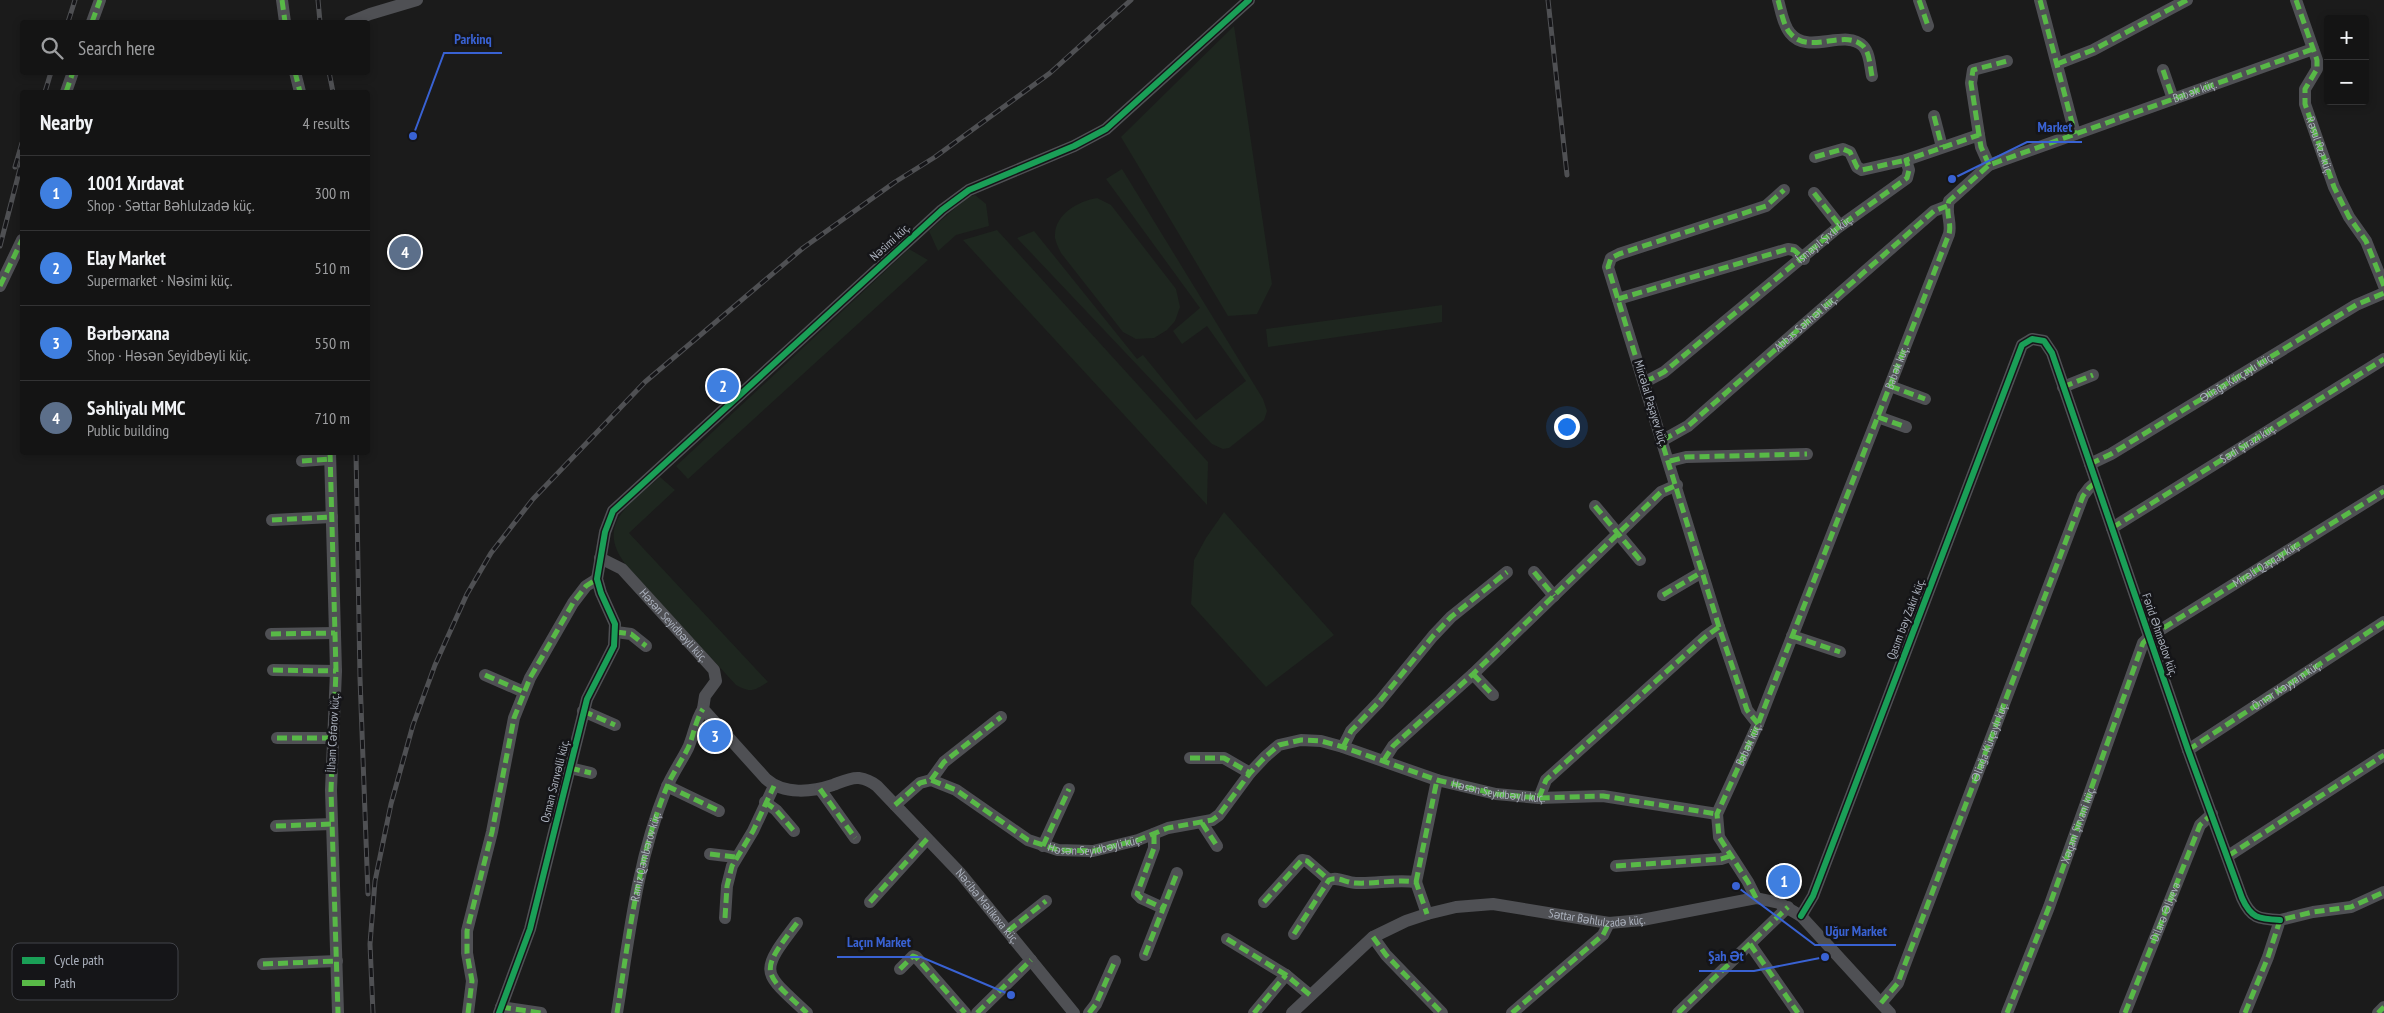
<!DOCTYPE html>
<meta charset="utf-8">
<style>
:root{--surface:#141414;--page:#1d1d1d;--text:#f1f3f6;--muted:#9d9ea0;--line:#333334;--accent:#0b8043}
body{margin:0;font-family:"PT Sans Narrow",sans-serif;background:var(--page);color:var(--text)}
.controls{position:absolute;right:15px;top:15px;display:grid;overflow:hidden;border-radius:5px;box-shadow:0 2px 8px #0003}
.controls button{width:45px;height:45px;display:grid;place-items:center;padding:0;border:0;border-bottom:1px solid var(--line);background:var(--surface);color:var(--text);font:25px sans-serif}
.you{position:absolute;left:1566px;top:426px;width:18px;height:18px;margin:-12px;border:4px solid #fff;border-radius:50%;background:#1a73e8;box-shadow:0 0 0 8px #1a73e833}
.badge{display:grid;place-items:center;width:32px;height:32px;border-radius:50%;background:var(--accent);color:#fff;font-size:16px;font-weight:700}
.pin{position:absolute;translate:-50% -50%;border:2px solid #fff;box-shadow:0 1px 5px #0006}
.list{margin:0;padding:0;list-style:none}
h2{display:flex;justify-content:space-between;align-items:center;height:65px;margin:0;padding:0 20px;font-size:21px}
h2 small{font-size:16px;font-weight:400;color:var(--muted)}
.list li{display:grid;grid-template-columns:32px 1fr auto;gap:15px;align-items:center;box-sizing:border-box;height:75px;padding:0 20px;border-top:1px solid var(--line)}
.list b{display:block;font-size:19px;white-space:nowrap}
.list p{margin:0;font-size:16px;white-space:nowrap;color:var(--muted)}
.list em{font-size:16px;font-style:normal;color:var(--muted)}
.icon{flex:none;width:28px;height:28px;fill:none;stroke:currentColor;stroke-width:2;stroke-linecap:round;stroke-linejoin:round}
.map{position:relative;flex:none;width:2384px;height:1013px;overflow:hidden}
.search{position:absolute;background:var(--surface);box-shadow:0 2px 8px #0003;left:20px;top:20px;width:350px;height:55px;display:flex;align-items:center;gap:12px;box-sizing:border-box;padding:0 18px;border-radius:5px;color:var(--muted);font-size:19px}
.panel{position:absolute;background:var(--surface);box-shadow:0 2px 8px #0003;left:20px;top:90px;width:350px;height:365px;border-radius:5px}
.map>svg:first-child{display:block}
.green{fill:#1e261f}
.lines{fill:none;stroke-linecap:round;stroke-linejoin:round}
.minor{stroke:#4f5054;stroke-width:12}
.rail-casing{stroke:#4f5053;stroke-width:5}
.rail{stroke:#151518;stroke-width:3;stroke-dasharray:9;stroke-linecap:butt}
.quiet{stroke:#58b947;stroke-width:5;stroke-dasharray:10 5;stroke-linecap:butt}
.cycleway-casing{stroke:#151518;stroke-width:9}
.cycleway{stroke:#1a9f57;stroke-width:6}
.labels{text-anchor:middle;stroke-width:5;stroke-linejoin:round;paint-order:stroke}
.street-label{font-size:12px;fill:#abb1bd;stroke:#151518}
.key{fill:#151518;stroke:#42444a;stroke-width:1}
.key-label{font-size:14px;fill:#abb1bd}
.leader{fill:none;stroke:#3962d3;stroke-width:2}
.callout-dot{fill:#3962d3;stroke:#151518;stroke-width:2}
.callout-label{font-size:14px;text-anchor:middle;font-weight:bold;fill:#3962d3;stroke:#151518;stroke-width:5;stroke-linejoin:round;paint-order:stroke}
</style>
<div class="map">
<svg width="2384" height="1013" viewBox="0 0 2384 1013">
<rect width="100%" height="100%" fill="#1b1b1b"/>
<g class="green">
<path d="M1234,26L1272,284L1257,314L1228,316L1121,137Z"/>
<path d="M1122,169L1263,399L1267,411L1264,420L1229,448L1223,449L1212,444L1017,238L1034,231L1137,359L1143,355L1196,420L1246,381L1207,326L1182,344L1173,331L1200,308L1106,179Z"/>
<path d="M975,195L986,204L989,226L956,235L938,251L929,231L968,197Z"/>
<path d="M1097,198L1111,205L1176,289L1180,307L1175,321L1167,330L1154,338L1136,339L1123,332L1061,253C1059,249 1056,243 1055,238C1053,215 1078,201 1097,198Z"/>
<path d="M997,230L1208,462L1207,505L963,240Z"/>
<path d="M909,249L928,260L688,479L676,466Z"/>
<path d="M1442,305V322L1268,347L1266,329Z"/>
<path d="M660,477L675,490L629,533L768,682C753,691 751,693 736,685L626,565C594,524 631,503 660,477Z"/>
<path d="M1224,512L1334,635L1266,687L1191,604L1194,560L1206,538Z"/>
</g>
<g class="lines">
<g class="minor">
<path d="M282,0L285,22"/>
<path d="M1778,0C1781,10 1783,25 1790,33C1808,56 1845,28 1863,46C1870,53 1870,67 1872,76"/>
<path d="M1919,0L1928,26"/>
<path d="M2040,0L2075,134"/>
<path id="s1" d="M2296,0L2317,60V69L2305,89V104L2334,187L2349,217L2366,241L2384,286"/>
<path d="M92,22L100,0"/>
<path d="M350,22L370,14L417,0"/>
<path d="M2057,64L2093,50L2187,0"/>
<path d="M2163,70L2173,99"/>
<path d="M295,72L300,92"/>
<path d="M66,92L73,72"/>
<path d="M1934,116L1942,147"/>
<path d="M1979,135L1971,83L1973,70L2007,61"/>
<path d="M1815,157L1843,149L1850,152L1857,167L1862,170L1906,160"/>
<path d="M1814,193L1840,226"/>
<path d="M0,286L22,240"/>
<path d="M1618,299L1788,249L1794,250L1804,259"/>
<path id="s2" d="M1645,382L1664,372L1840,226L1907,178L1909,170L1906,160L1979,135L1981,147L1989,165"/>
<path d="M1890,386L1925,399"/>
<path d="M2063,387L2093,375"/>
<path d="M1878,417L1906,427"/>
<path id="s3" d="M1663,440L1688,426L1934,211L1947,206"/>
<path d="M330,452L336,671L331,790L338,1013"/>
<path d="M302,461L330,459"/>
<path d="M1670,461L1686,457L1807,454"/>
<path d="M2090,464L2111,454L2356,305L2384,293"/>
<path d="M1595,506L1640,560"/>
<path d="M272,520L332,517"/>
<path id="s4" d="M2112,528L2384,359"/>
<path id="s5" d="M600,558L622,569L714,670L716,681L705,696L703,709L766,779C784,795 812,792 833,785C841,782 851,777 859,778C866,779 872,782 877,786L961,874L1074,1013"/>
<path d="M1534,572L1554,596"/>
<path d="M1663,595L1702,572"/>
<path d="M616,632L631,634L646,646"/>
<path d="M271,634L335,633"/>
<path d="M1792,636L1840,652"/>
<path d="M273,670L336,671"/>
<path d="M1473,674L1493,695"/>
<path d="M485,675L524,692"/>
<path d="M583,711L615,725"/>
<path d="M1758,724L1747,710L1719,627L1608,267L1611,258L1619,254L1766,206L1784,190"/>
<path d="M277,738H332"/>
<path d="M1343,747L1351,731L1379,702L1433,636L1451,617L1507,572"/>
<path d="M2188,750L2384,622"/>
<path d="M1190,758H1224L1250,773"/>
<path d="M1384,760L1393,746L1473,674L1661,492L1677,485"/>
<path d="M570,768L591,773"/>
<path d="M931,780L944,762L1001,717"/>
<path d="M667,786L719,811"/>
<path d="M820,789L855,838"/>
<path d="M1539,798L1546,780L1705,637L1719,627"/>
<path d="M765,802L776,810L794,831"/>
<path id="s6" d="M895,805L920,783L931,780L956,790L1028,840L1058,850L1093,851L1138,840L1168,828L1212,820L1219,815L1250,773L1265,757L1279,745L1301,740L1321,741L1343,747L1437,780L1496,794L1539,798L1603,796L1717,814"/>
<path d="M1202,823L1217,846"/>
<path d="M276,826L332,824"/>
<path d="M1154,834V848L1137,894L1141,898L1163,908"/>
<path d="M1043,846L1069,789"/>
<path d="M710,854L735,857"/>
<path d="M2228,856L2384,755"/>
<path d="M1616,866L1721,859L1730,856"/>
<path d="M1416,882L1437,780"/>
<path d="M1756,898L1748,882L1719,837L1717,814L1758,724L1949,234C1952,223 1945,212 1949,201L1989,165L2313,49"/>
<path d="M870,902L927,839"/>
<path d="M1264,902L1302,860L1307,861L1329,880"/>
<path d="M1801,916L1813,896L2022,345L2032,339L2044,341L2052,353L2188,750L2242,898C2251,918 2258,919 2280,920"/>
<path d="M725,918L727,886L732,866L753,831L774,786"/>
<path d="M797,923C758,974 762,971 807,1013"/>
<path d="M1008,931L1046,901"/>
<path d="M1294,934L1329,880C1338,876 1346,883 1356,883C1376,884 1395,879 1416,882L1427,914"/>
<path d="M1373,937L1386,955L1442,1013"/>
<path d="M1227,939L1286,975L1310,995"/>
<path d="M1750,944L1798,1013"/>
<path d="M1145,955L1177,873"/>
<path d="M263,964L337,961"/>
<path d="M900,969L913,956L916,957L965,1013"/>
<path id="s7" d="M1881,1003L1898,983L1902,972L2083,496L2089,488L2096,482"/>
<path d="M501,1007L541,1013"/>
<path d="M468,1013L472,981L467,953V931L492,832L514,718L530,678L573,603L586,586L597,579"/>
<path d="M499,1013L530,929L587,699L614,646L615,624L601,593L597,579L605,532L613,511L942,210L969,190L1074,146L1106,129L1249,0"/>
<path d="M617,1013C629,937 637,861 666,789C672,774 681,762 688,748C694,735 695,721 703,709"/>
<path d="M977,1013L1031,960"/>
<path d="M1089,1013L1096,1004L1115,961"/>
<path d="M1254,1013L1286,975"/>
<path id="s8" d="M1292,1013L1373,937L1406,921L1427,914L1456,907L1493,904L1609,923L1642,920L1756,898L1779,903L1801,916L1890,1013"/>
<path d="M1512,1013L1603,935L1609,923"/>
<path d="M1678,1013L1788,907"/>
<path id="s9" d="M2007,1013L2049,907L2143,643L2149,637L2384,491"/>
<path d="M2125,1013L2200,825L2212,814"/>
<path d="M2245,1013L2268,957L2280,920L2313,912L2351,907L2384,892"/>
<path d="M2378,1013L2384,1007"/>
</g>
<g class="rail-casing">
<g id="rail">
<path d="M318,0L320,22"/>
<path d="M1548,0L1567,175"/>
<path d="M68,22L75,0"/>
<path d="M329,72L333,92"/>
<path d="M45,92L51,72"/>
<path d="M15,167L22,143"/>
<path d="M0,246L22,161"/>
<path d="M356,452L360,678L368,894"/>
<path d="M373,1013L370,944L375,881L391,804L413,725L435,665L467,594L491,553L533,499L645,382L803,248L895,182L935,157L1050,73L1131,0"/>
</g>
</g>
<use href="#rail" class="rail"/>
<g class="quiet">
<path d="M282,0L285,22"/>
<path d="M1778,0C1781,10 1783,25 1790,33C1808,56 1845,28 1863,46C1870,53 1870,67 1872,76"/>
<path d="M1919,0L1928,26"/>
<path d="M2040,0L2075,134"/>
<path d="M2296,0L2317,60V69L2305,89V104L2334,187L2349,217L2366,241L2384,286"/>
<path d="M92,22L100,0"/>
<path d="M2057,64L2093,50L2187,0"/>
<path d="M2163,70L2173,99"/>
<path d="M295,72L300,92"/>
<path d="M66,92L73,72"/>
<path d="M1934,116L1942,147"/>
<path d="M1979,135L1971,83L1973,70L2007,61"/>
<path d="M1815,157L1843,149L1850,152L1857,167L1862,170L1906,160"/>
<path d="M1814,193L1840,226"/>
<path d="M0,286L22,240"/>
<path d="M1618,299L1788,249L1794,250L1804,259"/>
<path d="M1645,382L1664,372L1840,226L1907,178L1909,170L1906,160L1979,135L1981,147L1989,165"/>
<path d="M1890,386L1925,399"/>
<path d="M2063,387L2093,375"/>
<path d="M1878,417L1906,427"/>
<path d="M1663,440L1688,426L1934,211L1947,206"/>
<path d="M330,452L336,671L331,790L338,1013"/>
<path d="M302,461L330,459"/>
<path d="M1670,461L1686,457L1807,454"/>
<path id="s10" d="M2090,464L2111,454L2356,305L2384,293"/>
<path d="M1595,506L1640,560"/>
<path d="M272,520L332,517"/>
<path d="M2112,528L2384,359"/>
<path d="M1534,572L1554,596"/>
<path d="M1663,595L1702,572"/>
<path d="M616,632L631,634L646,646"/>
<path d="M271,634L335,633"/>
<path d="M1792,636L1840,652"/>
<path d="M273,670L336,671"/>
<path d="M1473,674L1493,695"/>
<path d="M485,675L524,692"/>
<path d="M583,711L615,725"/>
<path d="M1758,724L1747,710L1719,627L1608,267L1611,258L1619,254L1766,206L1784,190"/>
<path d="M277,738H332"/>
<path d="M1343,747L1351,731L1379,702L1433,636L1451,617L1507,572"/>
<path id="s11" d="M2188,750L2384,622"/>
<path d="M1190,758H1224L1250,773"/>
<path d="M1384,760L1393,746L1473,674L1661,492L1677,485"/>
<path d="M570,768L591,773"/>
<path d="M931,780L944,762L1001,717"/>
<path d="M667,786L719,811"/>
<path d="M820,789L855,838"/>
<path d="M1539,798L1546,780L1705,637L1719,627"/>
<path d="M765,802L776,810L794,831"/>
<path d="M895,805L920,783L931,780L956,790L1028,840L1058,850L1093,851L1138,840L1168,828L1212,820L1219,815L1250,773L1265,757L1279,745L1301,740L1321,741L1343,747L1437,780L1496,794L1539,798L1603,796L1717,814"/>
<path d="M1202,823L1217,846"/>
<path d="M276,826L332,824"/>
<path d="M1154,834V848L1137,894L1141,898L1163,908"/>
<path d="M1043,846L1069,789"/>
<path d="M710,854L735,857"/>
<path d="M2228,856L2384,755"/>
<path d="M1616,866L1721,859L1730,856"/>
<path d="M1416,882L1437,780"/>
<path id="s12" d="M1756,898L1748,882L1719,837L1717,814L1758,724L1949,234C1952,223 1945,212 1949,201L1989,165L2313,49"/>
<path d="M870,902L927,839"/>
<path d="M1264,902L1302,860L1307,861L1329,880"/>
<path d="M725,918L727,886L732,866L753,831L774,786"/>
<path d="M797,923C758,974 762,971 807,1013"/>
<path d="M1008,931L1046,901"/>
<path d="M1294,934L1329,880C1338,876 1346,883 1356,883C1376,884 1395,879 1416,882L1427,914"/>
<path d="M1373,937L1386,955L1442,1013"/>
<path d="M1227,939L1286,975L1310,995"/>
<path d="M1750,944L1798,1013"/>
<path d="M1145,955L1177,873"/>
<path d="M263,964L337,961"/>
<path d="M900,969L913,956L916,957L965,1013"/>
<path d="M1881,1003L1898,983L1902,972L2083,496L2089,488L2096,482"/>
<path d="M501,1007L541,1013"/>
<path d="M468,1013L472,981L467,953V931L492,832L514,718L530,678L573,603L586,586L597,579"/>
<path id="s13" d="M617,1013C629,937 637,861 666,789C672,774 681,762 688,748C694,735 695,721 703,709"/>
<path d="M977,1013L1031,960"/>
<path d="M1089,1013L1096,1004L1115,961"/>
<path d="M1254,1013L1286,975"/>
<path d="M1512,1013L1603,935L1609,923"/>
<path d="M1678,1013L1788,907"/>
<path d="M2007,1013L2049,907L2143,643L2149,637L2384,491"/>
<path id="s14" d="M2125,1013L2200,825L2212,814"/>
<path d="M2245,1013L2268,957L2280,920L2313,912L2351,907L2384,892"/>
<path d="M2378,1013L2384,1007"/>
</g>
<g class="cycleway-casing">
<g id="cycleway">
<path d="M1801,916L1813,896L2022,345L2032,339L2044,341L2052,353L2188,750L2242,898C2251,918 2258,919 2280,920"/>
<path d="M499,1013L530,929L587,699L614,646L615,624L601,593L597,579L605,532L613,511L942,210L969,190L1074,146L1106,129L1249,0"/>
</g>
</g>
<use href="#cycleway" class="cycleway"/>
</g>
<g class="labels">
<g class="street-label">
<text dy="4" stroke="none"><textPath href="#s12" startOffset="1025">Babək küç.</textPath></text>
<text dy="4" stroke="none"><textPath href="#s1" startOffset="155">Rəsul Rza küç.</textPath></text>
<text dy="4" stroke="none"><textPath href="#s2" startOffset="230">İsmayıl Şıxlı küç.</textPath></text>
<text transform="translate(890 242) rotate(-42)" y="4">Nəsimi küç.</text>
<text dy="4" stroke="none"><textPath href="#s3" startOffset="185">Abbas Səhhət küç.</textPath></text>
<text dy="4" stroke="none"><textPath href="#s12" startOffset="576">Babək küç.</textPath></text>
<text dy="4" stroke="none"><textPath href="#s10" startOffset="170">Əliağa Kürçaylı küç.</textPath></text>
<text transform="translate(1651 403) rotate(73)" y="4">Mircəlal Paşayev küç.</text>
<text dy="4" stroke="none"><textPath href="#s4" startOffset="160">Sədi Şirazi küç.</textPath></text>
<text dy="4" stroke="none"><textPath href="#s9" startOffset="541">Mirəli Qaşqay küç.</textPath></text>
<text transform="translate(1906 619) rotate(-69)" y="4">Qasım bəy Zakir küç.</text>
<text dy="4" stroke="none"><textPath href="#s5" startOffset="101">Həsən Seyidbəyli küç.</textPath></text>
<text transform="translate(2160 635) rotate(71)" y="4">Fərid Əhmədov küç.</text>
<text dy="4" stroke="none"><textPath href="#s11" startOffset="118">Ömər Xəyyam küç.</textPath></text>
<text transform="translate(333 733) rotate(-87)" y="4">İlham Cəfərov küç.</text>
<text dy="4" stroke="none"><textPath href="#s7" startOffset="284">Əliağa Kürçaylı küç.</textPath></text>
<text dy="4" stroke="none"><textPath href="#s12" startOffset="171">Babək küç.</textPath></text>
<text transform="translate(555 781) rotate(-76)" y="4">Osman Sarıvəlli küç.</text>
<text dy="4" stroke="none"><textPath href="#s6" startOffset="678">Həsən Seyidbəyli küç.</textPath></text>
<text dy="4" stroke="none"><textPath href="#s9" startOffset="201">Xəqani Şirvani küç.</textPath></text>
<text dy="4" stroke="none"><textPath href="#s6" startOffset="228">Həsən Seyidbəyli küç.</textPath></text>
<text dy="4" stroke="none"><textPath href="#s13" startOffset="159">Ramiz Qəmbərov küç.</textPath></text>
<text dy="4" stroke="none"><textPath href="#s5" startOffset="579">Nəcibə Məlikova küç.</textPath></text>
<text dy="4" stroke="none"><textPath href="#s14" startOffset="109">Dilarə Əliyeva</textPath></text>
<text dy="4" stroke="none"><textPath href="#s8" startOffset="342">Səttar Bəhlulzadə küç.</textPath></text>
</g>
</g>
<rect x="12" y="943" width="166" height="57" rx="8" class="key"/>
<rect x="22" y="957" width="23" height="7" fill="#1a9f57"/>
<rect x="22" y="980" width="23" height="6" fill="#58b947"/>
<g class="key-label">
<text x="54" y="965">Cycle path</text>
<text x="54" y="988">Path</text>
</g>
<path class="leader" d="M413 136L444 53H502M1952 179L2027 142H2082M1736 886L1815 945H1896M1011 995L921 957H837M1825 957L1754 971H1699"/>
<g class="callout-dot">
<circle cx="413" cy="136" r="5"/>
<circle cx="1952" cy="179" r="5"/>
<circle cx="1736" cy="886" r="5"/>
<circle cx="1011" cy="995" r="5"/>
<circle cx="1825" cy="957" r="5"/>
</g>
<g class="callout-label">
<text x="473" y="44">Parkinq</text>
<text x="2055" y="132">Market</text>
<text x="1856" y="936">Uğur Market</text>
<text x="879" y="947">Laçın Market</text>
<text x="1726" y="961">Şah Ət</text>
</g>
</svg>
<div class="controls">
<button>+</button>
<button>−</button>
</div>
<div class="you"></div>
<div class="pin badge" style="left:1784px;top:881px;background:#3f7fe0">1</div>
<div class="pin badge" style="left:723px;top:386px;background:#3f7fe0">2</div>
<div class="pin badge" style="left:715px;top:736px;background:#3f7fe0">3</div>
<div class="pin badge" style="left:405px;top:252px;background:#5c6f8a">4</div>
<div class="search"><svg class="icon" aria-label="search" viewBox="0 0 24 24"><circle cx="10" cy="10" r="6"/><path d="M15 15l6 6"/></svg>Search here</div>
<section class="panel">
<h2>Nearby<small>4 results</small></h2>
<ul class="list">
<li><span class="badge" style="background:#3f7fe0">1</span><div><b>1001 Xırdavat</b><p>Shop · Səttar Bəhlulzadə küç.</p></div><em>300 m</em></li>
<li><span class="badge" style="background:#3f7fe0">2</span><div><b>Elay Market</b><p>Supermarket · Nəsimi küç.</p></div><em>510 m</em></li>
<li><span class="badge" style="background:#3f7fe0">3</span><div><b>Bərbərxana</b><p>Shop · Həsən Seyidbəyli küç.</p></div><em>550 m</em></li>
<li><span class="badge" style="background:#5c6f8a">4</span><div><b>Səhliyalı MMC</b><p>Public building</p></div><em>710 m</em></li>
</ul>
</section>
</div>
